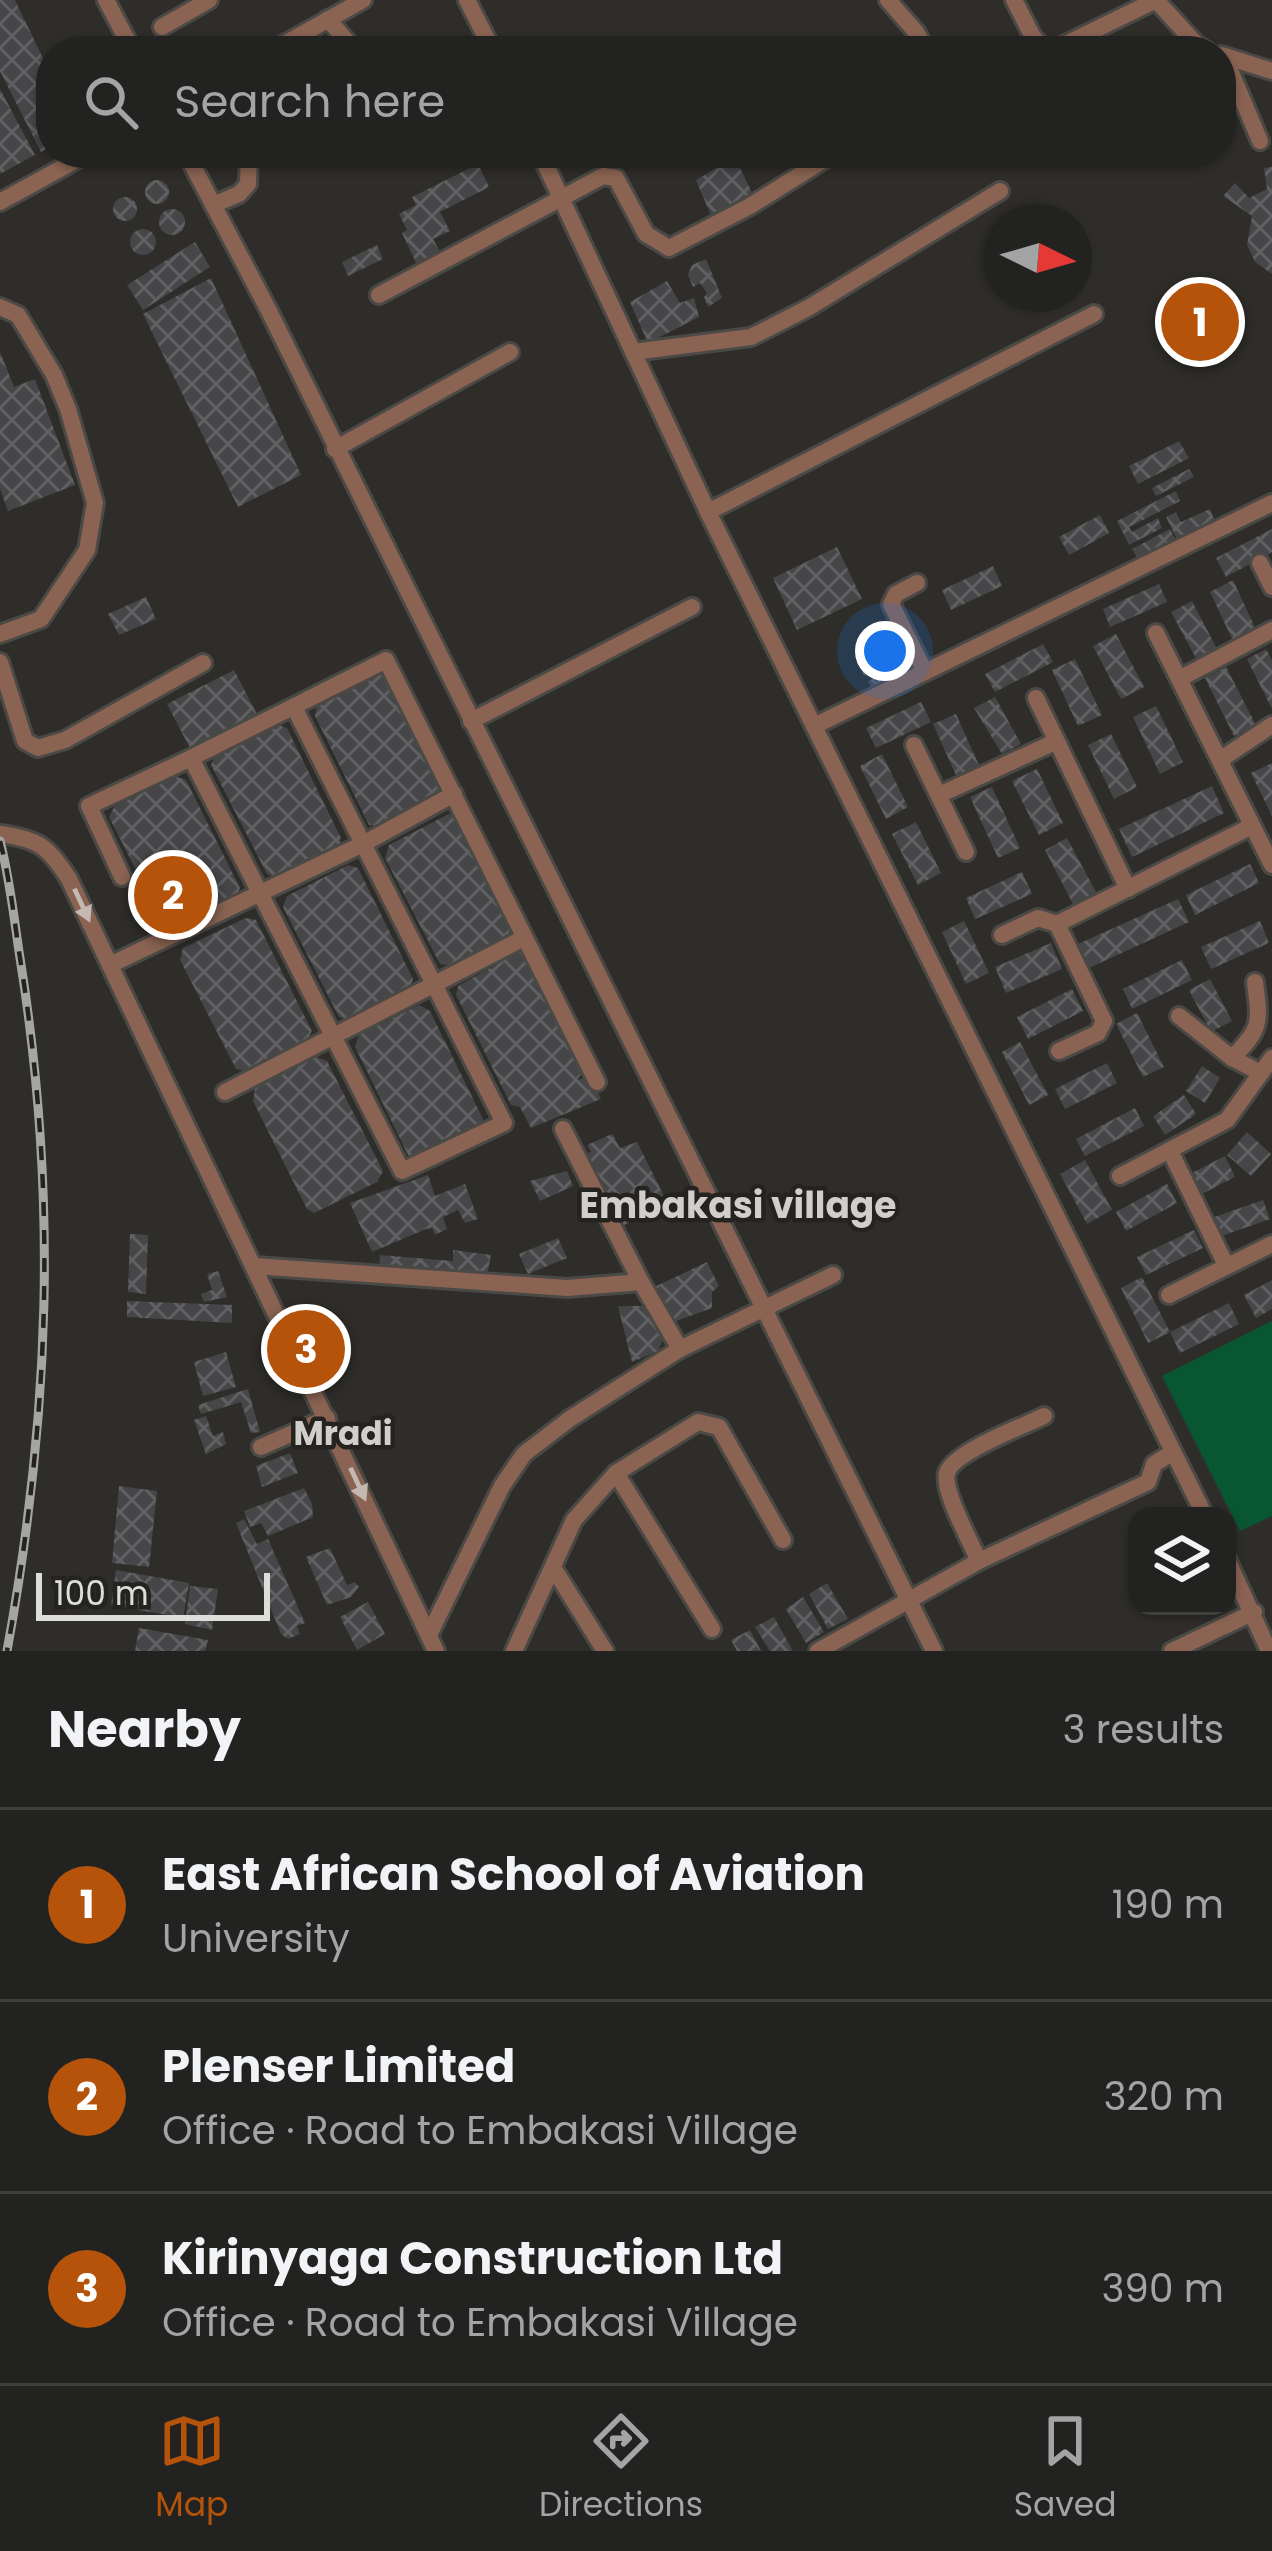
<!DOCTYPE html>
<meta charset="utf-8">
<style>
:root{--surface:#222220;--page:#2e2f2d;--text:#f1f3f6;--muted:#a2a4a5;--line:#3f3f3e;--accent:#b45309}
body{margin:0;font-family:Poppins,sans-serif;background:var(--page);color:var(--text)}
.controls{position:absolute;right:36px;bottom:36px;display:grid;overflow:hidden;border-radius:24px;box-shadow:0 3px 9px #0004}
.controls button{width:108px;height:108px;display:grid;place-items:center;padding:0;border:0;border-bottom:3px solid var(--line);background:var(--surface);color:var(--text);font:60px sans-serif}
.compass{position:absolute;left:984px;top:204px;width:108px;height:108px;border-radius:50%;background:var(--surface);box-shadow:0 3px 9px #0004;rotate:95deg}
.scale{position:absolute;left:36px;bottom:30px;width:234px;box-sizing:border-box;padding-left:12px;border:6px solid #dddddb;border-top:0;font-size:33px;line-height:42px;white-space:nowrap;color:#dddddb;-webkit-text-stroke:9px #242320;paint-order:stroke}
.you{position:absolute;left:885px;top:651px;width:42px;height:42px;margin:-30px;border:9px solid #fff;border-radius:50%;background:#1a73e8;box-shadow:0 0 0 18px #1a73e833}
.badge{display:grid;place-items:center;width:78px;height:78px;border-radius:50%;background:var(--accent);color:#fff;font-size:39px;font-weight:700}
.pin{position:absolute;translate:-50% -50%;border:6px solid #fff;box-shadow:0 3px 12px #0006}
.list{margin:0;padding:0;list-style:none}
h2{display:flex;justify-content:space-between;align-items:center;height:156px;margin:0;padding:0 48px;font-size:51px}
h2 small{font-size:39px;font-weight:400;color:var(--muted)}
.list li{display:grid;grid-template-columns:78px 1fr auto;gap:36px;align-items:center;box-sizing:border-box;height:192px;padding:0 48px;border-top:3px solid var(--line)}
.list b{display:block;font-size:45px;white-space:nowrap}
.list p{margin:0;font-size:39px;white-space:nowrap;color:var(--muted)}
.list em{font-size:39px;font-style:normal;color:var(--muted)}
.icon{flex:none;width:66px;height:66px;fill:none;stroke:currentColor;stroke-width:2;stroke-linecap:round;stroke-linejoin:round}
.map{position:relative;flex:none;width:1272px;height:1651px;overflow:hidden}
.search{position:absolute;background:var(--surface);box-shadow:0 3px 9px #0004;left:36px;right:36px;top:36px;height:132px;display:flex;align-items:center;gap:30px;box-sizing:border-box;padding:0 42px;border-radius:48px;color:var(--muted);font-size:45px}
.sheet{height:732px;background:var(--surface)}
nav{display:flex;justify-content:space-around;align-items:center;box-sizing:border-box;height:168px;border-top:3px solid var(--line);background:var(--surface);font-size:33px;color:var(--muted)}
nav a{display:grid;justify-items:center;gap:6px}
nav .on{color:var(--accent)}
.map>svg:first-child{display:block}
.pitch{fill:#095633}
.building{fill:url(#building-cross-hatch)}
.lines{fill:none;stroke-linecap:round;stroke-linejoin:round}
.minor-casing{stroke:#4a4946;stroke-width:22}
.minor{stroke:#8a6352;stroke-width:16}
.rail-casing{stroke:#a5a5a3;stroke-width:9}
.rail{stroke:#242320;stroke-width:4.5;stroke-dasharray:14;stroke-linecap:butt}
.oneway{fill:#c4b8b2}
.labels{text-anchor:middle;stroke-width:9;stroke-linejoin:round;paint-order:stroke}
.neighbourhood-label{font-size:33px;font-weight:bold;fill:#d1cfcb;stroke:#242320}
.quarter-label{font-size:36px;font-weight:bold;fill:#d1cfcb;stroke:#242320}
</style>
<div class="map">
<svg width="1272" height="1651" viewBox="0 0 1272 1651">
<defs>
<pattern id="building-cross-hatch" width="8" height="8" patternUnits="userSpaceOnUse" patternTransform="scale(3)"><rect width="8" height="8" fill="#464548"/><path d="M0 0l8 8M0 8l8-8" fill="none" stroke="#605f62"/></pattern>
</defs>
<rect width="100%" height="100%" fill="#2e2d2a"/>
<path class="pitch" d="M1272,1321V1516L1240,1531L1162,1376Z"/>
<g class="building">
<path d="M0,0H15L51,75V147L41,152L0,71Z"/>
<path d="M0,89L35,155L0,174Z"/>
<path d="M735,157L754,197L713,220L696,180Z"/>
<path d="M478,164L489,187L440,212L450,231L433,239L440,252L424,260L427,266L419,269L402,233L407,230L399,214L416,205L412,197Z"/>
<path d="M1272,167V274L1255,262L1247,245L1252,216L1223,196L1235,183L1249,198L1267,189L1264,168Z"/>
<circle cx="157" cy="192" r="12"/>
<circle cx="125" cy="209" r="12"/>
<circle cx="172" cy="222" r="13"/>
<circle cx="143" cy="242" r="13"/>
<path d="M195,242L210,267L143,310L127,285Z"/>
<path d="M377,245L383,259L348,276L342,262Z"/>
<path d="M706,259L722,298L708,307L704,297L707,293L700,283L693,287L688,275L692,265Z"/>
<path d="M211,278L301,475L238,507L143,314Z"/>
<path d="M667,281L680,303L694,298L699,317L648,343L630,302Z"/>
<path d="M0,352L14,387L35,379L75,485L8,511L0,489Z"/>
<path d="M1179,441L1189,458L1138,484L1129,466Z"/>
<path d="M1189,469L1194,477L1156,496L1152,488Z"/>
<path d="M1176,491L1180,501L1129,527L1132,532L1158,518L1162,528L1129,545L1117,521Z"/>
<path d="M1210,509L1215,522L1177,539L1166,517L1176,512L1181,522Z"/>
<path d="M1100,515L1109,533L1069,555L1059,537Z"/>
<path d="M1170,529L1175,539L1138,559L1132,549Z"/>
<path d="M1272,529V552L1226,577L1216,558Z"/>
<path d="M837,547L862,599L797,630L773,578Z"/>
<path d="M993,566L1002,586L951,610L942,590Z"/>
<path d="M1233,580L1257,632L1234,643L1210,592Z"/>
<path d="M1159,584L1167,602L1110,627L1103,609Z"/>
<path d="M146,597L156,619L119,635L108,614Z"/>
<path d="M1192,601L1217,649L1197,660L1171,612Z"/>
<path d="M1116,634L1144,687L1121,699L1093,646Z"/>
<path d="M901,635L910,653L864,676L856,658Z"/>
<path d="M1043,644L1053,662L995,692L985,674Z"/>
<path d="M1266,649L1272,660V709L1247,659Z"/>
<path d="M1075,659L1102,715L1078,726L1052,670Z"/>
<path d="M909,662L913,671L872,690L868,681Z"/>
<path d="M1226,667L1256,725L1234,736L1205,678Z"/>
<path d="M234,670L259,718L192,752L167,704Z"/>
<path d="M378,673L391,676L444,785L441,794L379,826L369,825L315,716L317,704Z"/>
<path d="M995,697L1021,744L1002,754L974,708Z"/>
<path d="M921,702L931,722L876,748L866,728Z"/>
<path d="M1156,706L1183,762L1160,774L1133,717Z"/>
<path d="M956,714L982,772L959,782L933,724Z"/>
<path d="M276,724L287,728L341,838L339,847L275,878L267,874L211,765L215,756Z"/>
<path d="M1111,734L1137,787L1114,799L1088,745Z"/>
<path d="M882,754L908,807L886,819L860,766Z"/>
<path d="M1272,763V816L1251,773Z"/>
<path d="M1037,769L1063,823L1039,835L1012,781Z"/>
<path d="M174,776L186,780L240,888L236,898L176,929L165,927L109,817L114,807Z"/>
<path d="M1212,786L1224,813L1132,857L1119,829Z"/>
<path d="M992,787L1020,848L998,858L970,797Z"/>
<path d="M449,814L460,818L512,924L508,936L451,966L440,964L385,858L389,845Z"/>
<path d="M916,822L941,873L918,885L892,834Z"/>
<path d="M1067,838L1096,892L1073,904L1045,850Z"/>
<path d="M1250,864L1259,883L1195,915L1186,895Z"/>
<path d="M348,865L358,868L413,979L410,989L348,1020L339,1017L283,907L287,896Z"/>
<path d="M1022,872L1032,894L975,919L966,898Z"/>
<path d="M1178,899L1189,922L1089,968L1078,944Z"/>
<path d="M246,918L256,920L312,1031L307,1040L245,1071L236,1069L180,960L183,948Z"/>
<path d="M964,921L989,973L966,984L942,932Z"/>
<path d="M1260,921L1269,943L1211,969L1201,947Z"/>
<path d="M1051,943L1062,969L1006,993L995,967Z"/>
<path d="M519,952L528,957L586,1067L577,1080L590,1076L601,1099L531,1128L520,1107L511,1105L456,995L458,986Z"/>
<path d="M1182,960L1192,980L1132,1009L1123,989Z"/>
<path d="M1210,979L1232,1021L1211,1032L1189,990Z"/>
<path d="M1072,989L1083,1011L1028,1039L1017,1017Z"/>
<path d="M419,1005L430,1011L483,1119L480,1128L410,1159L355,1047L359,1035Z"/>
<path d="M1137,1013L1164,1067L1143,1077L1116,1024Z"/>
<path d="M1020,1042L1048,1095L1029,1105L1002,1052Z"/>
<path d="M316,1057L327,1061L383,1171L377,1182L314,1213L307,1209L253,1101L255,1088Z"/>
<path d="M1107,1063L1117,1083L1065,1109L1055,1089Z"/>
<path d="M1202,1066L1220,1078L1205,1103L1186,1091Z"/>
<path d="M1184,1095L1196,1114L1165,1135L1153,1116Z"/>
<path d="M1135,1108L1144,1126L1085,1156L1076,1139Z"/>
<path d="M1247,1132L1271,1154L1251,1176L1227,1155Z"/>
<path d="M612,1134L620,1148L637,1142L668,1204L622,1226L586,1154L591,1152L587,1145Z"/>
<path d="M1225,1156L1235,1177L1200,1195L1190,1174Z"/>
<path d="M1085,1160L1112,1210L1087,1224L1060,1174Z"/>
<path d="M567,1171L573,1186L540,1201L530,1181Z"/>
<path d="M428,1175L435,1196L465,1184L478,1219L465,1223L458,1210L443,1217L447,1229L435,1235L432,1228L426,1229L372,1252L350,1203Z"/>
<path d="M1167,1184L1177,1203L1126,1231L1116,1212Z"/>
<path d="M1263,1200L1270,1219L1216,1238L1209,1219Z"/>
<path d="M1194,1230L1203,1248L1146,1275L1137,1257Z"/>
<path d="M130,1234L148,1235L146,1294L128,1292Z"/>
<path d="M558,1238L567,1258L528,1274L519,1254Z"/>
<path d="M453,1250L491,1255L487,1276L379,1267L380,1255L453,1261Z"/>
<path d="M707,1262L719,1286L712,1292V1308L671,1323L650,1289Z"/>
<path d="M218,1271L227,1297L204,1302L201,1294L212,1290L207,1274Z"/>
<path d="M1142,1277L1170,1332L1148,1343L1121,1288Z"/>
<path d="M1272,1280V1309L1256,1318L1244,1295Z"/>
<path d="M127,1301L232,1305V1323L127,1317Z"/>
<path d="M1229,1303L1239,1324L1180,1353L1170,1332Z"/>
<path d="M618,1306H649L664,1337L658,1351L632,1362Z"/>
<path d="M226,1352L236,1387L203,1396L194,1362Z"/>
<path d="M248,1389L260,1432L251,1433L241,1402L201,1414L198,1405Z"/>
<path d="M206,1416L213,1436L223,1432L226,1444L206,1454L194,1420Z"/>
<path d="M290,1453L298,1473L262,1487L256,1466Z"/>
<path d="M119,1486L157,1491L149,1567L112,1563Z"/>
<path d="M304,1488L312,1504L313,1517L268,1536L261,1523L250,1527L244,1511Z"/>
<path d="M244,1519L257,1544L268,1539L305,1623L297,1626L300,1634L288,1639L281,1634L236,1523Z"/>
<path d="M330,1548L347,1585L355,1582L359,1587L351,1597L327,1605L306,1557Z"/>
<path d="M116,1570L189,1583L183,1618L111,1605Z"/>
<path d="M827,1583L848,1619L828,1629L809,1594Z"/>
<path d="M190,1586L218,1589L212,1630L185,1624Z"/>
<path d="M803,1597L824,1632L806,1643L786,1609Z"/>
<path d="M368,1602L385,1634L357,1650L340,1617Z"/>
<path d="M774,1617L793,1651H770L755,1627Z"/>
<path d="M139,1628L208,1640L205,1651H135Z"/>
<path d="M750,1630L761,1651H737L731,1640Z"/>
</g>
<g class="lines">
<g class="minor-casing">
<g id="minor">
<path d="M106,0L133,51"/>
<path d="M467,0L493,51"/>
<path d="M888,0L916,32L927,51"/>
<path d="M1014,0L1033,37L1043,47H1060L1156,0L1197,45L1207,51"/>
<path d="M328,19L355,51"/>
<path d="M162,27L209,0"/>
<path d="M272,51L363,0"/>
<path d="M1221,55L1272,71"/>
<path d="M1224,56L1260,141"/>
<path d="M186,153L269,311L934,1651"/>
<path d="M540,153L708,512L1205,1516"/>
<path d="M0,202L89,153"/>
<path d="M213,205L239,194L248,184L249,153"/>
<path d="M379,295L603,176L616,178L646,234L669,248L750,206L835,153"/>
<path d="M0,307L18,315L54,375L68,409L95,503L87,550L41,619L0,634"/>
<path d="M633,352L751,337L808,308L1000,191"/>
<path d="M335,449L510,352"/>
<path d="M708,512L1094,314"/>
<path d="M1260,563L1272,587"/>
<path d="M917,583L896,594L891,604L925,672"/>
<path d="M1156,633L1272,865"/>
<path d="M0,662L25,741L38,748L65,740L203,663"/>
<path d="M1179,679L1272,630"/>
<path d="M1036,698L1128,889"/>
<path d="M471,721L692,607"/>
<path d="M814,726L1272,503"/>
<path d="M914,745L966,852"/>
<path d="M191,758L386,660L597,1082"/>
<path d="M1220,760L1272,725"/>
<path d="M939,795L1055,742"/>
<path d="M0,834C38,839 48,846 69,879L436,1651"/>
<path d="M122,877L89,806L191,758L402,1171L504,1123L294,707"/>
<path d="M1057,924L1104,1021L1098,1033L1059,1051"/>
<path d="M1002,935L1038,918L1057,924L1252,826"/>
<path d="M110,965L363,844L454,794"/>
<path d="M1179,1016L1232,1058L1261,1073"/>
<path d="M1232,1058C1262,1028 1260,1023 1255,982"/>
<path d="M225,1092L524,938"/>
<path d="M563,1129L641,1282L680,1349"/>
<path d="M1170,1151L1226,1265"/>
<path d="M1120,1176L1227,1120L1272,1058"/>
<path d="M255,1266L567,1288L641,1282"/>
<path d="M1169,1295L1272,1244"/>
<path d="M261,1447L327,1418"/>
<path d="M616,1473L712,1629"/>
<path d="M1227,1559L1269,1651"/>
<path d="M979,1561C971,1542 942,1491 947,1473C953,1452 1024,1426 1044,1416"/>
<path d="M554,1569L605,1651"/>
<path d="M429,1635L502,1486L524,1454L571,1418L680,1349L833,1275"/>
<path d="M514,1651L574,1520L616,1473L698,1422L719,1427L783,1540"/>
<path d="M818,1651L979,1561L1148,1482L1154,1464L1173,1452"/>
<path d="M1172,1651L1254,1612"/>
</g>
</g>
<use href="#minor" class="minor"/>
<g class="rail-casing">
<path id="rail" d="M0,841C10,879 14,919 20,958C58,1195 50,1416 7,1651"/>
</g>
<use href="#rail" class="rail"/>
</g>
<defs><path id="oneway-solid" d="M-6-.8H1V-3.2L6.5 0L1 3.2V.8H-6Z" transform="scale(3)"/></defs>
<g class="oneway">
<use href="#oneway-solid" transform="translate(82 905) rotate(65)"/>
<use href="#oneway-solid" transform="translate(358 1484) rotate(65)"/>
</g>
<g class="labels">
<g class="neighbourhood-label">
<text x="343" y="1445">Mradi</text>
</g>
<g class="quarter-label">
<text x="738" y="1218">Embakasi village</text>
</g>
</g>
</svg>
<div class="controls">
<button><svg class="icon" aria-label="layers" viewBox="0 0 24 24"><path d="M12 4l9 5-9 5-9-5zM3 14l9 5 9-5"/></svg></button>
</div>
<svg class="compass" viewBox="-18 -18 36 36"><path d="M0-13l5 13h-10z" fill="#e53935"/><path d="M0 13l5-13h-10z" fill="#a2a4a5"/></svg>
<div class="scale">100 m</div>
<div class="you"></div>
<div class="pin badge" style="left:1200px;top:322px">1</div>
<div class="pin badge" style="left:173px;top:895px">2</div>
<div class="pin badge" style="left:306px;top:1349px">3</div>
<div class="search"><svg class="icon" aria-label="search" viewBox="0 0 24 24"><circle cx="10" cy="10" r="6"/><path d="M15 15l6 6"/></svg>Search here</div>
</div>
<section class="sheet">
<h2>Nearby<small>3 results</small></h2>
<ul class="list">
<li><span class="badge">1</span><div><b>East African School of Aviation</b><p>University</p></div><em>190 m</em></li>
<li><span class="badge">2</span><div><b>Plenser Limited</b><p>Office · Road to Embakasi Village</p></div><em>320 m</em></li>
<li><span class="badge">3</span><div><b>Kirinyaga Construction Ltd</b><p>Office · Road to Embakasi Village</p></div><em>390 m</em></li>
</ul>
</section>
<nav>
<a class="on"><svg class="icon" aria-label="map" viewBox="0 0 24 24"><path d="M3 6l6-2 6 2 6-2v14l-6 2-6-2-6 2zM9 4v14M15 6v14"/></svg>Map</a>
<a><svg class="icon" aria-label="directions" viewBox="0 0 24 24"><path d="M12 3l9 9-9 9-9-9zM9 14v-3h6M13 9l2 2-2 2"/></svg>Directions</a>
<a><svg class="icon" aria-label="saved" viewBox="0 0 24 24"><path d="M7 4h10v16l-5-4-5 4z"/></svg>Saved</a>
</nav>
